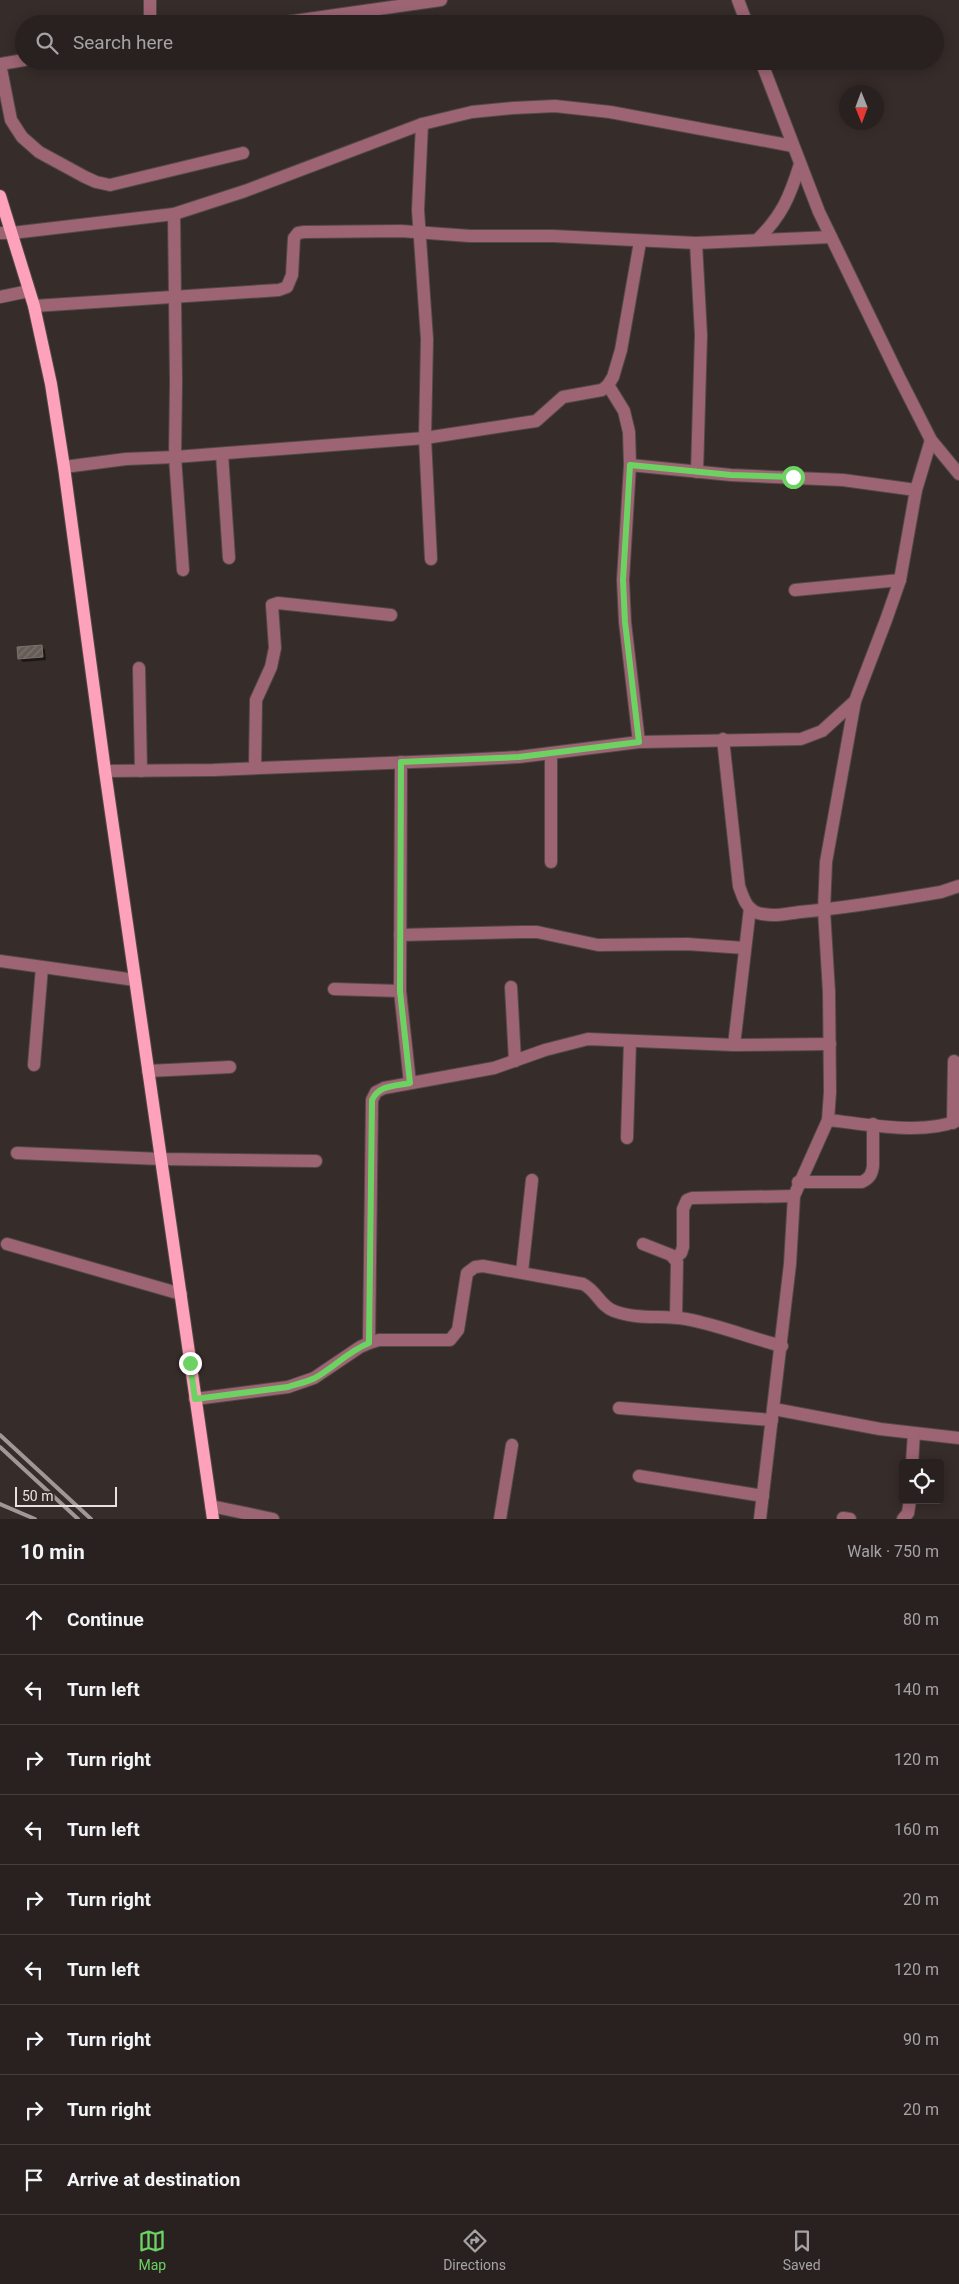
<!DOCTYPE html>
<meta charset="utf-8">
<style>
:root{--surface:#282120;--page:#342e2d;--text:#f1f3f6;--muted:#a5a3a5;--line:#443e3e;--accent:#6cd362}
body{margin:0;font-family:Roboto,sans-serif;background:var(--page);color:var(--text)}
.controls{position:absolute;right:15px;bottom:15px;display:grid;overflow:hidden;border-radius:5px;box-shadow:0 2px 12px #0003}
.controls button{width:45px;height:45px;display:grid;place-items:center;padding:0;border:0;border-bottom:1px solid var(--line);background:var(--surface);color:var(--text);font:25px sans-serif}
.compass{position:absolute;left:839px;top:85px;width:45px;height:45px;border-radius:50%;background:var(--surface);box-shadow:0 2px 12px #0003;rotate:179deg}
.scale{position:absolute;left:15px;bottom:12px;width:102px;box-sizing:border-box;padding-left:5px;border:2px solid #e8e1e0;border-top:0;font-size:14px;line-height:18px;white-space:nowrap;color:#e8e1e0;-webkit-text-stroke:4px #362c2a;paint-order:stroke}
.stop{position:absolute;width:15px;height:15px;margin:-11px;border:4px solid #6cd362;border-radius:50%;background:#fff}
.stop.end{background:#6cd362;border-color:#fff;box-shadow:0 1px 5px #0008}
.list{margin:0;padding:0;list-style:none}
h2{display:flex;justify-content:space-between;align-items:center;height:65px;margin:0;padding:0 20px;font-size:21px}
h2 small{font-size:16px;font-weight:400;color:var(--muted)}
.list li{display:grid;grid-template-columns:32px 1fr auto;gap:15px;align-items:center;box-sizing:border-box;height:70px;padding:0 20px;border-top:1px solid var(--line)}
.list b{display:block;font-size:19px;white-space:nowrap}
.list em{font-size:16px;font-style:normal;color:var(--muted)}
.icon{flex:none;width:28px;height:28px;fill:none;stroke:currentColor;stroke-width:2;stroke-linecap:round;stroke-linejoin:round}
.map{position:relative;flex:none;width:959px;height:1519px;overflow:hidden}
.search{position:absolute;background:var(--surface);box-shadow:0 2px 12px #0003;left:15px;right:15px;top:15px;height:55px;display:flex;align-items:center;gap:12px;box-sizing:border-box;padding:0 18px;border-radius:28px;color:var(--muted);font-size:19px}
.sheet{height:695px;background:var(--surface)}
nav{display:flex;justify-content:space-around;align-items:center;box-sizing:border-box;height:70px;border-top:1px solid var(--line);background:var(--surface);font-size:14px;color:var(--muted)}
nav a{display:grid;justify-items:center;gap:2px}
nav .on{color:var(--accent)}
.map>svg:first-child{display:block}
.shadow{fill:#0007}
.building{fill:url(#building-hatch);stroke:#7c716c}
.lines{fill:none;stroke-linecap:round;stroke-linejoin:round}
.minor-casing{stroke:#524947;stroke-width:14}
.major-casing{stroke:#524947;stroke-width:14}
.minor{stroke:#9d6474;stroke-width:12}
.major{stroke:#fea1ba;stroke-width:12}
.rail{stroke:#a09896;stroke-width:4}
.route{stroke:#6cd362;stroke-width:6}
</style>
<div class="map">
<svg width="959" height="1519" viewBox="0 0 959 1519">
<defs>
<pattern id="building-hatch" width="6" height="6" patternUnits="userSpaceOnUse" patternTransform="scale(1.25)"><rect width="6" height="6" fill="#665c57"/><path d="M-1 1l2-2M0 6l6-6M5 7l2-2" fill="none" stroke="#7c736f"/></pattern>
</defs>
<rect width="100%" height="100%" fill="#362c2a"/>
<path class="shadow" d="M42,647L45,650L46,660L23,662L19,658Z"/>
<path class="building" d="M42,645L43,657L18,659L17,647Z"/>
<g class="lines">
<g class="minor-casing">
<g id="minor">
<path d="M738,0L747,24"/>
<path d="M150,24V0"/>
<path d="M273,24L441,0"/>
<path d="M761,61L819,212L899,377L931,440L959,474"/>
<path d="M0,64L11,120L22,137L39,152L85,177L96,182L110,185L243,153"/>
<path d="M0,64L24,60"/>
<path d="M422,124L418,210L427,339L425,438L431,559"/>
<path d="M174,214L176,382L175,457L183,570"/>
<path d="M0,233H12L174,214L245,191L422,124L472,112L513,108L555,106L610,112L793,146"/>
<path d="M757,240C782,216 790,196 800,164"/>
<path d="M696,243L701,335L697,472"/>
<path d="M0,297L29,291"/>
<path d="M34,306L279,290L287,287L292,275L294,238L298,233L304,232L401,231L470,236H553L696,243L831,237"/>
<path d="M608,385L624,411L629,432L630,465L623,580L625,622L639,742"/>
<path d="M222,454L229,558"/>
<path d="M630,465L731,475L843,480L916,490"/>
<path d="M64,467L126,459L175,457L425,438L536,421L563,397L602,390L608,385L613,377L621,350L640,242"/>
<path d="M795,590L900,580"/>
<path d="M139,668L141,771"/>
<path d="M723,739L739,886C743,897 746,909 758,913C771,917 786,914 800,912C847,908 894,900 941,892L959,886"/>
<path d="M255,767L256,700L271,667L275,648L272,605L278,603L391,615"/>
<path d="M105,771L213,770L463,760L519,757L639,742L801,739L822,731L855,701L886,620L900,580L916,490L931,440"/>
<path d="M551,862V753"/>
<path d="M400,935L523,932H537L598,945L687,944L745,948"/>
<path d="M0,961L135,980"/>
<path d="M511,987L515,1061"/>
<path d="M334,989L400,991L401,762"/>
<path d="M400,991L410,1083"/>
<path d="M734,1045L750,908"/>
<path d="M34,1065L42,967"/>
<path d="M148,1071L230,1067"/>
<path d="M828,1120C867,1124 923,1136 959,1120"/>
<path d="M953,1123L954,1061"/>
<path d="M627,1138L630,1041"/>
<path d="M17,1153L161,1159L316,1161"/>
<path d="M798,1182H862C870,1178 872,1174 873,1166V1124"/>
<path d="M7,1244L181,1294"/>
<path d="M643,1244L671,1255L677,1262L676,1317"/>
<path d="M675,1258L681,1253L683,1247V1209L687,1200L692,1198L794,1196"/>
<path d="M522,1272L532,1180"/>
<path d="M369,1343L372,1100L376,1092L384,1088L494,1068L545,1050L588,1039L734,1045L830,1044"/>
<path d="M195,1399L288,1387L314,1378L360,1347L369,1343L379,1340H450L458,1330L467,1273L475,1267L483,1266L583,1284C597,1291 600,1306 614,1311C637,1320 663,1315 686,1319C719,1325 750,1338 782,1346"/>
<path d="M619,1408L772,1420"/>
<path d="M774,1409L880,1429L959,1438"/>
<path d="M912,1463L914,1433"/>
<path d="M639,1476L763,1496"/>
<path d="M211,1506L273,1519"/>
<path d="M843,1518L850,1519"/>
<path d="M500,1519L512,1445"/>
<path d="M760,1519L790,1264L794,1196L828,1120L830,1092L829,992L824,910L826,862L855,701"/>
<path d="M903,1519L908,1513L910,1500"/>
</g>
</g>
<g class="major-casing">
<path id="major" d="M0,196L34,306L51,384L64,467L105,771L213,1519"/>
</g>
<use href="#minor" class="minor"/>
<use href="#major" class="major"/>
<g class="rail">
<path d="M0,1435L91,1519"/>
<path d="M0,1447L78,1519"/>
<path d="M0,1504L35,1519"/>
</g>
</g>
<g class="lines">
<path class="route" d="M190,1363L195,1399L288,1387C297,1384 307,1382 315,1378C334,1367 349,1351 369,1343L372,1100C379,1085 395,1086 410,1083L400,991L401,762L519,757L639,742L625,622L623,580L630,465L731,475L793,477"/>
</g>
</svg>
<div class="controls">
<button><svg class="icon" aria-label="locate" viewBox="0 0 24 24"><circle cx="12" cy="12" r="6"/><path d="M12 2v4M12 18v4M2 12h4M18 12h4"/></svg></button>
</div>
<svg class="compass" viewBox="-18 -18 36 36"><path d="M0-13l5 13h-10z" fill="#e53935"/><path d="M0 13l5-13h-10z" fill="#a5a3a5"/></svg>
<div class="scale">50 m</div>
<div class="stop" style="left:793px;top:477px"></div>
<div class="stop end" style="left:190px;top:1363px"></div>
<div class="search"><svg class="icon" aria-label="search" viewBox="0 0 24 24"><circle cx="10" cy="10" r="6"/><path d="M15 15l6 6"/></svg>Search here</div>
</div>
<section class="sheet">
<h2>10 min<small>Walk · 750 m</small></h2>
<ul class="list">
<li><svg class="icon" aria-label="ahead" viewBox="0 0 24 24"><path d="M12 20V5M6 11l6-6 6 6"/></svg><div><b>Continue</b></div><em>80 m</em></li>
<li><svg class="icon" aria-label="left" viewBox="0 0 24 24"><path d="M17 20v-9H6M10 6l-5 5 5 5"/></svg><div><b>Turn left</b></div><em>140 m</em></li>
<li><svg class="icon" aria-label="right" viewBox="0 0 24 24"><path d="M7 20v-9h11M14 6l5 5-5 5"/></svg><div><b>Turn right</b></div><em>120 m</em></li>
<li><svg class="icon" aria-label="left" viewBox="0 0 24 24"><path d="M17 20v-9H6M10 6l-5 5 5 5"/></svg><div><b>Turn left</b></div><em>160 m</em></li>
<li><svg class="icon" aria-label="right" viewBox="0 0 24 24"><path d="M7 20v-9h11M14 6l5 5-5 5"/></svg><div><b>Turn right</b></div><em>20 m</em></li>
<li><svg class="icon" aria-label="left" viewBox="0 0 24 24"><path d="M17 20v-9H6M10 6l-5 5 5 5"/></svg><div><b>Turn left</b></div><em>120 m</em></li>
<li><svg class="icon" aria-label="right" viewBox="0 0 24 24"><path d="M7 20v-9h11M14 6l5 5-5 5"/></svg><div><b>Turn right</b></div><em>90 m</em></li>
<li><svg class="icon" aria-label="right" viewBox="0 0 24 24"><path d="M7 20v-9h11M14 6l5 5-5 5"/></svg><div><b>Turn right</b></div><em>20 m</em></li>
<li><svg class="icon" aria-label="arrive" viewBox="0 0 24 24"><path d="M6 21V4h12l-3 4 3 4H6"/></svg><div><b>Arrive at destination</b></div></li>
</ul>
</section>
<nav>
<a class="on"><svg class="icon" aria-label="map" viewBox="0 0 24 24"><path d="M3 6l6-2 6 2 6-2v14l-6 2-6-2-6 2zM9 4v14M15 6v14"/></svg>Map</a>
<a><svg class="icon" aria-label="directions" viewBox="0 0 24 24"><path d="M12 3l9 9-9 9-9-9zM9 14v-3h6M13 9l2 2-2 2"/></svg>Directions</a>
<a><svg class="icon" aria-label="saved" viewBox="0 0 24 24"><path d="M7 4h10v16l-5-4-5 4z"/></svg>Saved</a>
</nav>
